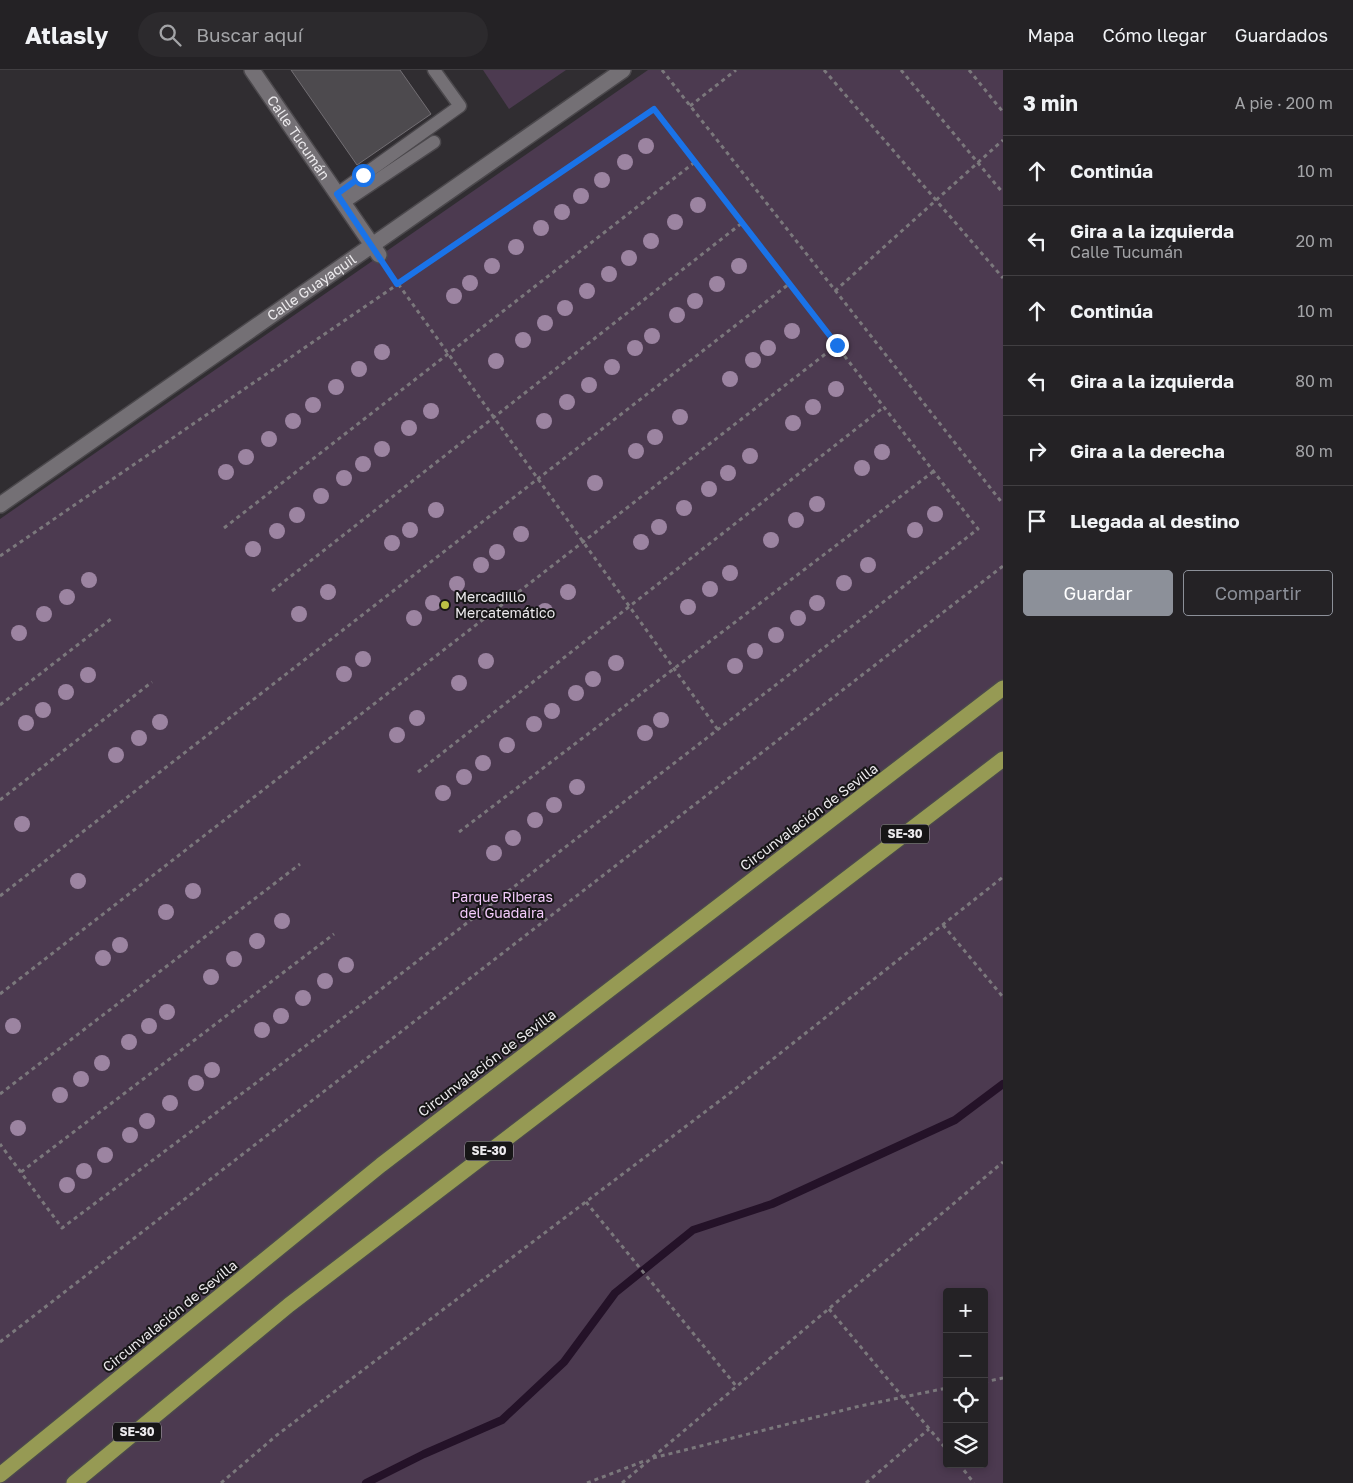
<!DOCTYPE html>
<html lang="es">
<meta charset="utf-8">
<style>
:root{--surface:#242225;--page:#2c2a2d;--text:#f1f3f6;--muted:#a3a4a7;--line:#413f42;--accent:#8c9099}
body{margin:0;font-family:"Golos Text",sans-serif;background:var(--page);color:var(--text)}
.controls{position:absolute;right:15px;bottom:15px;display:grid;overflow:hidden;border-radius:5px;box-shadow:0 2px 8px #0003}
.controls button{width:45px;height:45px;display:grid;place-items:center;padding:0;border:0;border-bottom:1px solid var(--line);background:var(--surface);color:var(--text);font:25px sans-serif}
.stop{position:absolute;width:15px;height:15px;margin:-11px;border:4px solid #1a73e8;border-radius:50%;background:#fff}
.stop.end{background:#1a73e8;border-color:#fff;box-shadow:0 1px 5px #0008}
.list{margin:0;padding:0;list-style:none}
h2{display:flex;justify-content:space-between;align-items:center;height:65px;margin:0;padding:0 20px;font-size:21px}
h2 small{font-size:16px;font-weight:400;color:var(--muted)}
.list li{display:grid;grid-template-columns:32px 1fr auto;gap:15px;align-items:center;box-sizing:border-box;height:70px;padding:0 20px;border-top:1px solid var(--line)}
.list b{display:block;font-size:19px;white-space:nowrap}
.list p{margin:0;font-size:16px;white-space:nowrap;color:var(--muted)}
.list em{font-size:16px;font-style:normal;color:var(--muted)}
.actions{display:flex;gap:10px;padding:15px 20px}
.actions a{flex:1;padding:11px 0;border:1px solid var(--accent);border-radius:5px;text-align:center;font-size:18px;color:var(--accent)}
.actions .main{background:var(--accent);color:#fff}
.icon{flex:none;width:28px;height:28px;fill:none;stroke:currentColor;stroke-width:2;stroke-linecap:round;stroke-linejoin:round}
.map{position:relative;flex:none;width:1003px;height:1413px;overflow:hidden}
header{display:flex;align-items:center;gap:30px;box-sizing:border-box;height:70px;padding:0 25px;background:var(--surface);border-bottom:1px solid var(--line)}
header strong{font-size:24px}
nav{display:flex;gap:28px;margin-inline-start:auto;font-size:18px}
.search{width:350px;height:45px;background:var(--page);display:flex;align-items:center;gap:12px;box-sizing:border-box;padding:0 18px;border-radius:28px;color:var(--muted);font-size:19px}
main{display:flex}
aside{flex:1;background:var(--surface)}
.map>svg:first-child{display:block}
.green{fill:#4c3a50;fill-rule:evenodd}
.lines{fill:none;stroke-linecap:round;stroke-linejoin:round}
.stream{stroke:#241228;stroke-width:8}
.building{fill:#4d4a4e;stroke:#726e73}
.service-casing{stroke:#4b484c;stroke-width:15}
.minor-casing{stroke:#4b484c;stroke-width:18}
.motorway-casing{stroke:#4b484c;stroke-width:18}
.path{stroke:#7b787c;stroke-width:3;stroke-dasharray:4 4;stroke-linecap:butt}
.service{stroke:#747075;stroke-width:12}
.minor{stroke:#747075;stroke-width:15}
.motorway{stroke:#969a54;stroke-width:15}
.tree{fill:#9c84a1}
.route{stroke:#1a73e8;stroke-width:6}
.poi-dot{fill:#bbc045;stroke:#171617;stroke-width:2}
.labels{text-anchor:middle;stroke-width:4;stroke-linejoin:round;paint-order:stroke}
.shield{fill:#171617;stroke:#acaaad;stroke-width:1}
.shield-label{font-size:12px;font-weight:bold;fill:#eceaed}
.street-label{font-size:14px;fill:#eceaed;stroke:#171617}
.poi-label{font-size:14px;fill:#eceaed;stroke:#171617;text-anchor:start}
.park-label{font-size:14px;fill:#f4cbfc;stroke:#171617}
</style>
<header>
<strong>Atlasly</strong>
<div class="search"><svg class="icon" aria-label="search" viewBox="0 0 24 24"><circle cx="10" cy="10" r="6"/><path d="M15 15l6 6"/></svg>Buscar aquí</div>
<nav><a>Mapa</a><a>Cómo llegar</a><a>Guardados</a></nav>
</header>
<main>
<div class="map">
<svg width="1003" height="1413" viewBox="0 0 1003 1413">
<rect width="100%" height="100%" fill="#302d31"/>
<g class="green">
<path d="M483,0H566L509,39Z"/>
<path d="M648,0H1003V1413H0V449ZM947,1222H984V1394H947Z"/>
</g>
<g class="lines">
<path class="stream" d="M366,1413L424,1384L502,1350L564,1292L615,1223L693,1160L772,1134L955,1050L1003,1014"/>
</g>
<path class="building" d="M291,0H400L431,44L357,95Z"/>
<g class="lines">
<g class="service-casing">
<g id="service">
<path d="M337,124L460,36L434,0"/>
<path d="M343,133L434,72"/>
</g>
</g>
<g class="minor-casing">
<g id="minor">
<path id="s1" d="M252,0L379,185"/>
<path id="s2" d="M0,435L623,0"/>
</g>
</g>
<g class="motorway-casing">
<g id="motorway">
<path d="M0,1405L381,1095L1003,618"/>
<path d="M74,1413L289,1235L1003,689"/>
</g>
</g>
<g class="path">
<path d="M662,0L1003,434"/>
<path d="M824,0L1003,208"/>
<path d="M901,0L1003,123"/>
<path d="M969,0L1003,42"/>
<path d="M690,36L736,0"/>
<path d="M389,201L718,660"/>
<path d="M835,221L1003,70"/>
<path d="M224,458L695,92"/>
<path d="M0,486L654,39L978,459L367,930L62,1158L0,1074"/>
<path d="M272,521L742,153"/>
<path d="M0,635L111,549"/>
<path d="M418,702L884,337"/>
<path d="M0,730L152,612"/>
<path d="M459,762L934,401"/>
<path d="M0,826L789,214"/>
<path d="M943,855L1003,927"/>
<path d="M0,924L837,275"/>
<path d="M0,1024L300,794"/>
<path d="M21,1102L334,864"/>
<path d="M586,1132L737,1317"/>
<path d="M829,1239L947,1380"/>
<path d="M0,1272L1003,496"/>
<path d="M984,1312L1003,1308"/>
<path d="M653,1388L860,1336L947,1318"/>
<path d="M959,1394L974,1413"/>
<path d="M221,1413L277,1365L730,1023L1003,807"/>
<path d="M587,1413L647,1390"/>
<path d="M622,1413L1003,1092"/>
<path d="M866,1413L929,1359"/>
</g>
<use href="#service" class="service"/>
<use href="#minor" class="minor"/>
<use href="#motorway" class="motorway"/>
</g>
<g class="tree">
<circle cx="646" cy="76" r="8"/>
<circle cx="625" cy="92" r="8"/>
<circle cx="602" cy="110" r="8"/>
<circle cx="581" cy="126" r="8"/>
<circle cx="698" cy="135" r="8"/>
<circle cx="562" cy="142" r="8"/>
<circle cx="675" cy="152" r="8"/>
<circle cx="541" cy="158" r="8"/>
<circle cx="651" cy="171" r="8"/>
<circle cx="516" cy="177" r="8"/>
<circle cx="629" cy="188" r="8"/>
<circle cx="492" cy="196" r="8"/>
<circle cx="739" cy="196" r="8"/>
<circle cx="609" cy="204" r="8"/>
<circle cx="470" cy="213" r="8"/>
<circle cx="717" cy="214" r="8"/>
<circle cx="587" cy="221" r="8"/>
<circle cx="454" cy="226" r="8"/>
<circle cx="695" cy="231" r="8"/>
<circle cx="565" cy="238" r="8"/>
<circle cx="677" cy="245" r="8"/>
<circle cx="545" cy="253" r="8"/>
<circle cx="792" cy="261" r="8"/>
<circle cx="652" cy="266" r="8"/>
<circle cx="523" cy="270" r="8"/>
<circle cx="635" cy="278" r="8"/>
<circle cx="768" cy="278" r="8"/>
<circle cx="382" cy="282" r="8"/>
<circle cx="753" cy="290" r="8"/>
<circle cx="496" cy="291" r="8"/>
<circle cx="612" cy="297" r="8"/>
<circle cx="359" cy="299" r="8"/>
<circle cx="730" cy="309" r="8"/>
<circle cx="589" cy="315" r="8"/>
<circle cx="336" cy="317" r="8"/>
<circle cx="836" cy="319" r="8"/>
<circle cx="567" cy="332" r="8"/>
<circle cx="313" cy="335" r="8"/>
<circle cx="813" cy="337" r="8"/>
<circle cx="431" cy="341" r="8"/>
<circle cx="680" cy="347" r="8"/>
<circle cx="293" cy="351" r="8"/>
<circle cx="544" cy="351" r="8"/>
<circle cx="793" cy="353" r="8"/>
<circle cx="409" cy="358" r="8"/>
<circle cx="655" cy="367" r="8"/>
<circle cx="269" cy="369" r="8"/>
<circle cx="382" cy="379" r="8"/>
<circle cx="636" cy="381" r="8"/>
<circle cx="882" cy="382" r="8"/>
<circle cx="750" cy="386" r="8"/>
<circle cx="246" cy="387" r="8"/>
<circle cx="363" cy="394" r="8"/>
<circle cx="862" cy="398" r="8"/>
<circle cx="226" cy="402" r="8"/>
<circle cx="728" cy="403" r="8"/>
<circle cx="344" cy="408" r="8"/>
<circle cx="595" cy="413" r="8"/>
<circle cx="709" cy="419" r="8"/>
<circle cx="321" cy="426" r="8"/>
<circle cx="817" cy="434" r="8"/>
<circle cx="684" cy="438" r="8"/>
<circle cx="436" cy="440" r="8"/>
<circle cx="935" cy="444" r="8"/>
<circle cx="297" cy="445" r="8"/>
<circle cx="796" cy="450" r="8"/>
<circle cx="659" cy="457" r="8"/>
<circle cx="410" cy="460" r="8"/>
<circle cx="915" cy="460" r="8"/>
<circle cx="277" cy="461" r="8"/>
<circle cx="521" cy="464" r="8"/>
<circle cx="771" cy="470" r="8"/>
<circle cx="641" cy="472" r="8"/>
<circle cx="392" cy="473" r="8"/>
<circle cx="253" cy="479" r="8"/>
<circle cx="497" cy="482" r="8"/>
<circle cx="481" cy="495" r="8"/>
<circle cx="868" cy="495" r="8"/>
<circle cx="730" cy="503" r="8"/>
<circle cx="89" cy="510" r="8"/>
<circle cx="844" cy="513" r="8"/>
<circle cx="457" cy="514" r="8"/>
<circle cx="710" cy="519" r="8"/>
<circle cx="328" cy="522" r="8"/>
<circle cx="568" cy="522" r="8"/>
<circle cx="67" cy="527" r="8"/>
<circle cx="433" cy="533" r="8"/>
<circle cx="817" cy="533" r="8"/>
<circle cx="688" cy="537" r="8"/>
<circle cx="545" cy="541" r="8"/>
<circle cx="44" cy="544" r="8"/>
<circle cx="299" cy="544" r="8"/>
<circle cx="414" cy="548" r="8"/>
<circle cx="798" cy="548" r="8"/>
<circle cx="19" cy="563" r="8"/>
<circle cx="776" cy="565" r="8"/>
<circle cx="755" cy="581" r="8"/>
<circle cx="363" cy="589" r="8"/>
<circle cx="486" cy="591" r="8"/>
<circle cx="616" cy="593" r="8"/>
<circle cx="735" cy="596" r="8"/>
<circle cx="344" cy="604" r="8"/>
<circle cx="88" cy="605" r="8"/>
<circle cx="593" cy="609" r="8"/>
<circle cx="459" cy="613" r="8"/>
<circle cx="66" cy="622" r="8"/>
<circle cx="576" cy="623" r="8"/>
<circle cx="43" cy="640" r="8"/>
<circle cx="552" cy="641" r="8"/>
<circle cx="417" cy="648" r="8"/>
<circle cx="661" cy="650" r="8"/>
<circle cx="160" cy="652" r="8"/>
<circle cx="26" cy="653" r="8"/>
<circle cx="534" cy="654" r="8"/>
<circle cx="645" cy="663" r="8"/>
<circle cx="397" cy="665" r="8"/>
<circle cx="139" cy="668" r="8"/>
<circle cx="507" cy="675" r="8"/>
<circle cx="116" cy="685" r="8"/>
<circle cx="483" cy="693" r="8"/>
<circle cx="464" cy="707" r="8"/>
<circle cx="577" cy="717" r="8"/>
<circle cx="443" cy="723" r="8"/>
<circle cx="554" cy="735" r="8"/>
<circle cx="535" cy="750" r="8"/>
<circle cx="22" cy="754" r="8"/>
<circle cx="513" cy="768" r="8"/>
<circle cx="494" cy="783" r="8"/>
<circle cx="78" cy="811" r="8"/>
<circle cx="193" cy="821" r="8"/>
<circle cx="166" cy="842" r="8"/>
<circle cx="282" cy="851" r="8"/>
<circle cx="257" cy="871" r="8"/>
<circle cx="120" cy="875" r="8"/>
<circle cx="103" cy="888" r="8"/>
<circle cx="234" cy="889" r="8"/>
<circle cx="346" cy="895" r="8"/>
<circle cx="211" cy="907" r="8"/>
<circle cx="325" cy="911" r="8"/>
<circle cx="303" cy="928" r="8"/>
<circle cx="167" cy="942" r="8"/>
<circle cx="281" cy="946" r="8"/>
<circle cx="13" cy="956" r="8"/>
<circle cx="149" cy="956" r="8"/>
<circle cx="262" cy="960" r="8"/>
<circle cx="129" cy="972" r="8"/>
<circle cx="102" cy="993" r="8"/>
<circle cx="212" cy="1000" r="8"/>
<circle cx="81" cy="1009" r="8"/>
<circle cx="196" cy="1013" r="8"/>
<circle cx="60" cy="1025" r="8"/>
<circle cx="170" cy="1033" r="8"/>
<circle cx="147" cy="1051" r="8"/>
<circle cx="18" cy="1058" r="8"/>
<circle cx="130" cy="1065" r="8"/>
<circle cx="105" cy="1085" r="8"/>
<circle cx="84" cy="1101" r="8"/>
<circle cx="67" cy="1115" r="8"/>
</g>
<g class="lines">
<path class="route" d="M363,105L337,124L397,214L654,39L837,275"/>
</g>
<circle class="poi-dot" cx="445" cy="535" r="5"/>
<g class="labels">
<g class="shield">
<rect x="881" y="754.5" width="48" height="19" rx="4"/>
<rect x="465" y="1071.5" width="48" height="19" rx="4"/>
<rect x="113" y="1352.5" width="48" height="19" rx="4"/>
</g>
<g class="shield-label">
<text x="905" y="768">SE-30</text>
<text x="489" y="1085">SE-30</text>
<text x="137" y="1366">SE-30</text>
</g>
<g class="street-label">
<text dy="5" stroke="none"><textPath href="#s1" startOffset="82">Calle Tucumán</textPath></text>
<text dy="5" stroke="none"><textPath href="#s2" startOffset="380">Calle Guayaquil</textPath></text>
<text transform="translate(809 747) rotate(-37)" y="5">Circunvalación de Sevilla</text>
<text transform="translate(487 993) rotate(-37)" y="5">Circunvalación de Sevilla</text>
<text transform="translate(170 1246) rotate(-39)" y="5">Circunvalación de Sevilla</text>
</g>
<g class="poi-label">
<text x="455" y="532">Mercadillo<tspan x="455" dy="16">Mercatemático</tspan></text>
</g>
<g class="park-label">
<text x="502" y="832">Parque Riberas<tspan x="502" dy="16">del Guadaira</tspan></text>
</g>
</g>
</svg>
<div class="controls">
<button>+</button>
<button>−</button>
<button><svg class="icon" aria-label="locate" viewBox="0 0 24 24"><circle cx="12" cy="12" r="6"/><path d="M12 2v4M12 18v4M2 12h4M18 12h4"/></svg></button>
<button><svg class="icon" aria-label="layers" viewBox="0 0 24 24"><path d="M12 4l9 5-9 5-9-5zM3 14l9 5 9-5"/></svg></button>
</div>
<div class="stop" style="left:363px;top:105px"></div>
<div class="stop end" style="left:837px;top:275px"></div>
</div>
<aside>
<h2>3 min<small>A pie · 200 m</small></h2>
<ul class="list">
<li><svg class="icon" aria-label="ahead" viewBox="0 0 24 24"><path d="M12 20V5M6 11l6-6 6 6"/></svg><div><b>Continúa</b></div><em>10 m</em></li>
<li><svg class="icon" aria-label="left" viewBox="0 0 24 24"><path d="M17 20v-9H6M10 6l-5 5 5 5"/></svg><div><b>Gira a la izquierda</b><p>Calle Tucumán</p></div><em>20 m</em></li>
<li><svg class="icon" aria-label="ahead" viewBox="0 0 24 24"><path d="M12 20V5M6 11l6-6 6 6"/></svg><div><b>Continúa</b></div><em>10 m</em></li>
<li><svg class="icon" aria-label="left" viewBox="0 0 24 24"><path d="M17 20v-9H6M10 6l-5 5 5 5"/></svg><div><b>Gira a la izquierda</b></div><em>80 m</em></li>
<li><svg class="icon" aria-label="right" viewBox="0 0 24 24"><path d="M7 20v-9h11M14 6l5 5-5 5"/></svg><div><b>Gira a la derecha</b></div><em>80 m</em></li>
<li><svg class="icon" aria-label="arrive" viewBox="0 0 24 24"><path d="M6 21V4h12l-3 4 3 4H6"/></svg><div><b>Llegada al destino</b></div></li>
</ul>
<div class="actions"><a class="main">Guardar</a><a>Compartir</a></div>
</aside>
</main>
